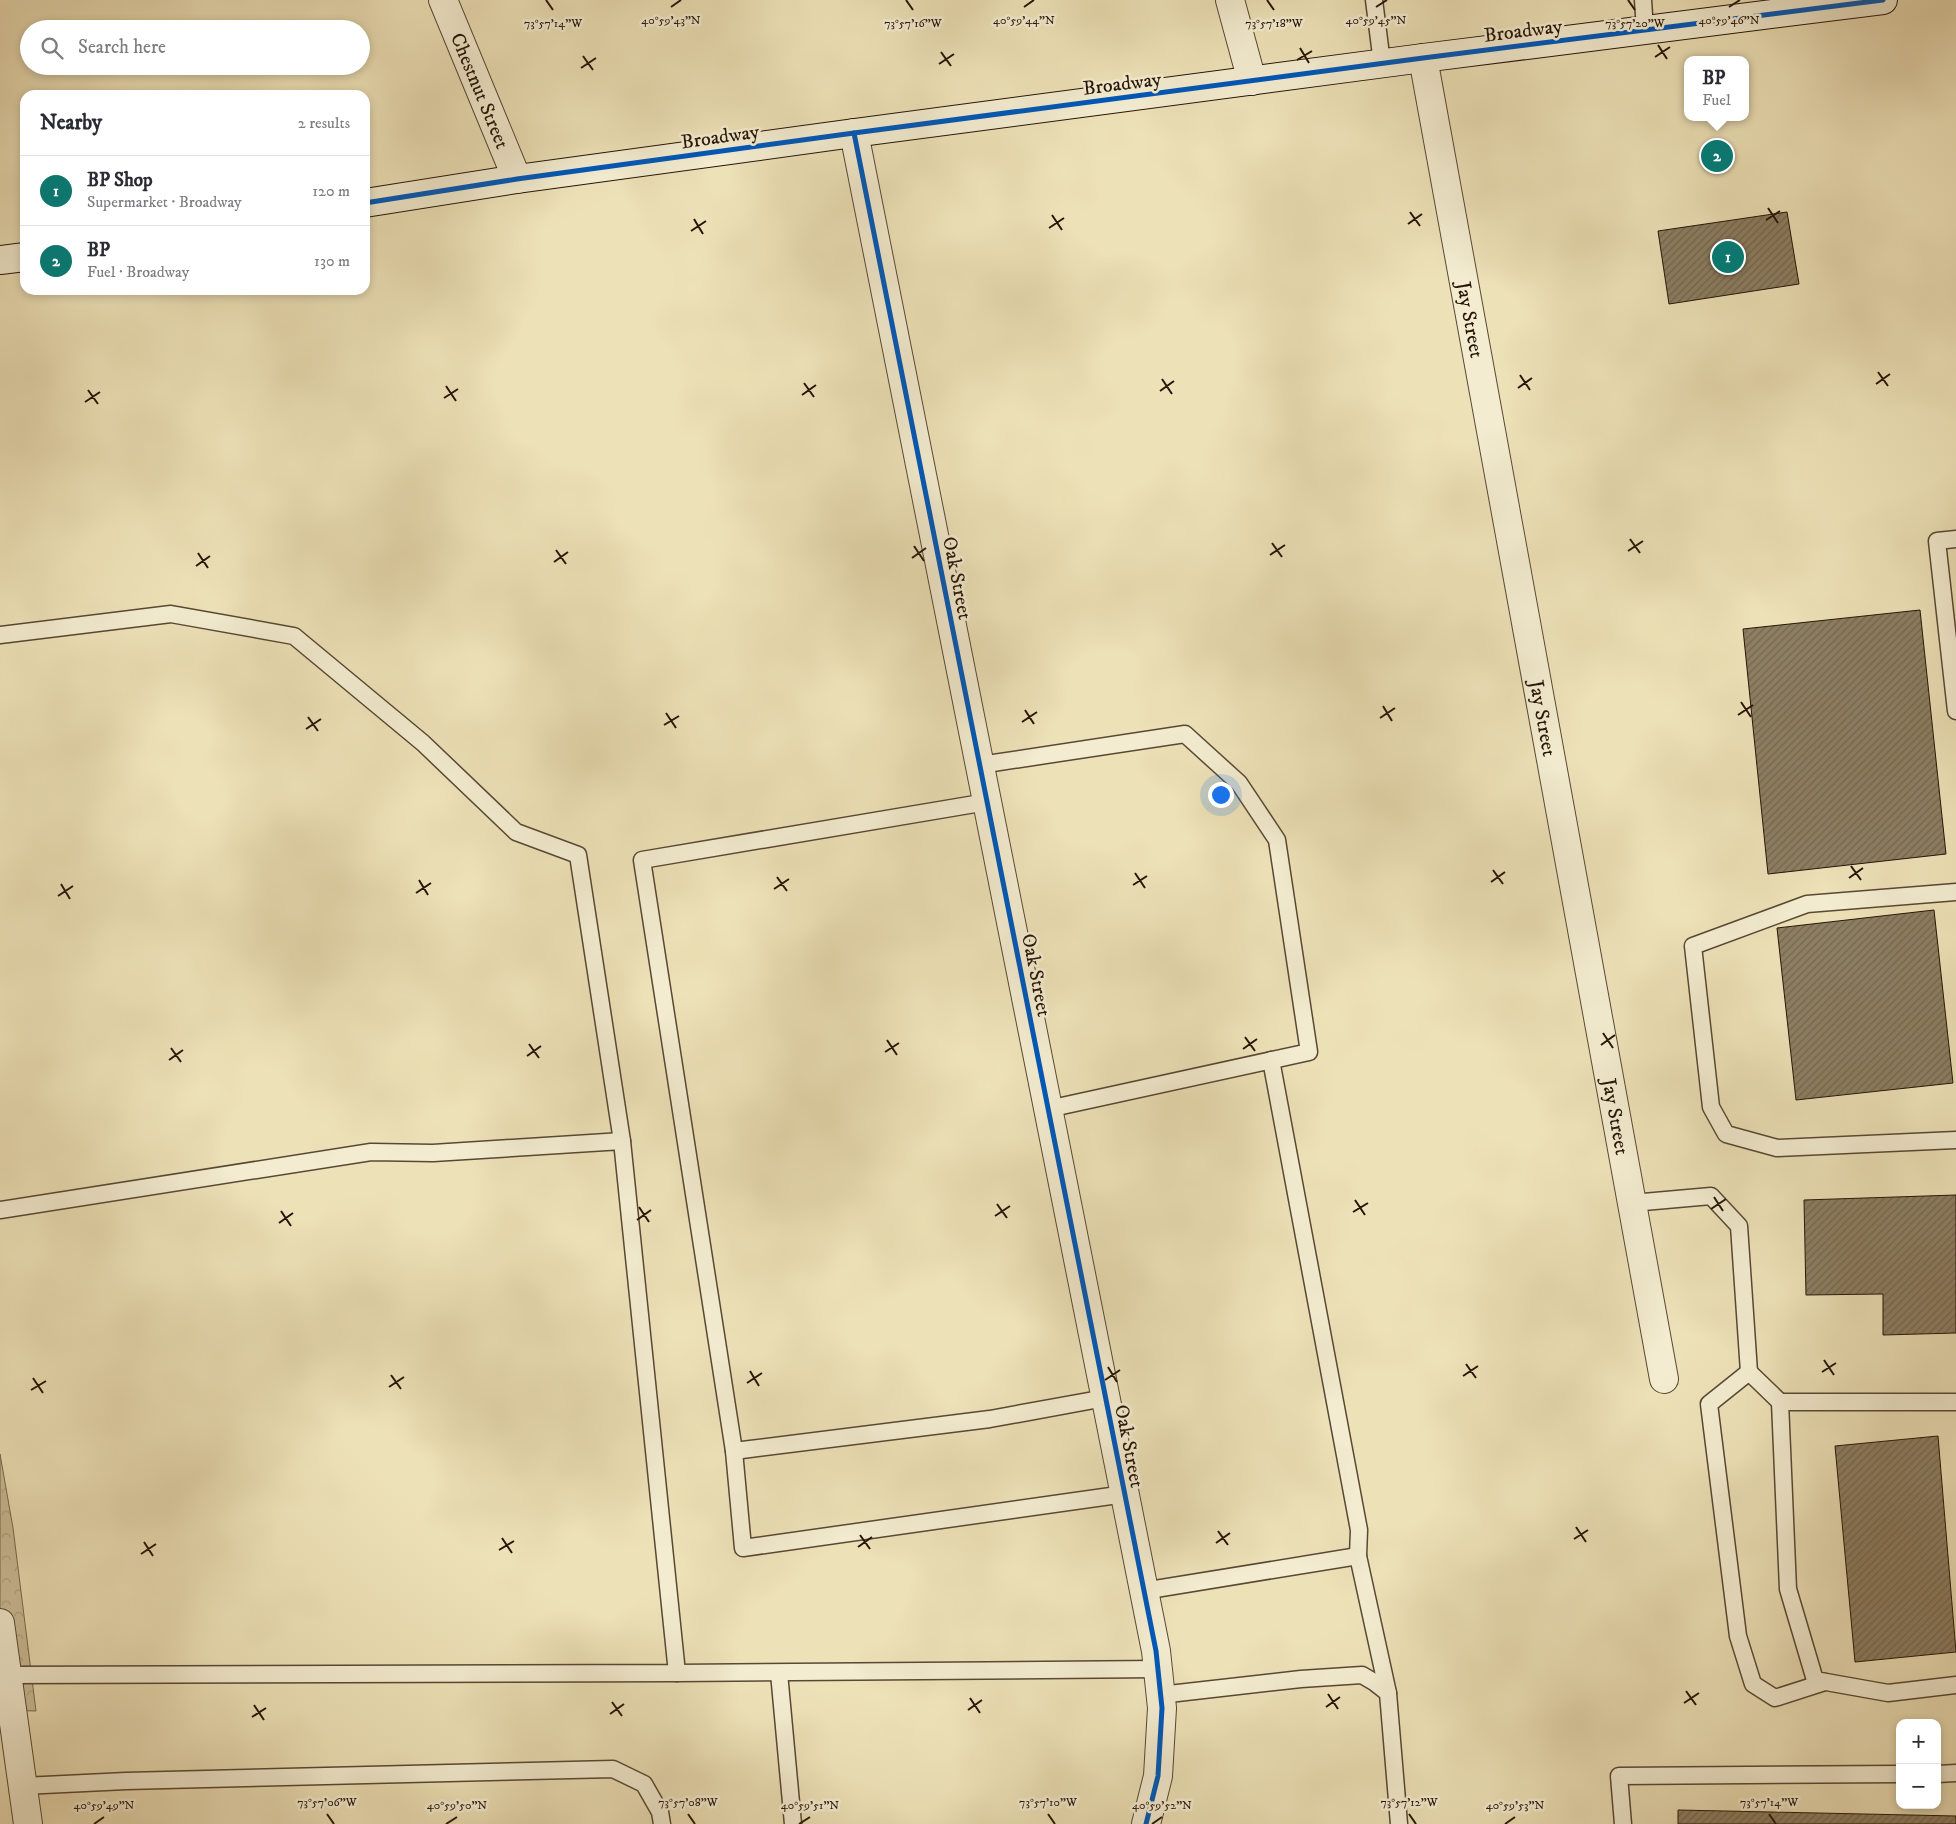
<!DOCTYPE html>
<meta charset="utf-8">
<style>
:root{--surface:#fff;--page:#f2f2f3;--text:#2b2b33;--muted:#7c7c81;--line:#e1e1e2;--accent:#0f766e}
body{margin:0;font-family:"IM FELL DW Pica",serif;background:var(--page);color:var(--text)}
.controls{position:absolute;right:15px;bottom:15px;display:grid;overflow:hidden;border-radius:10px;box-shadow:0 2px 8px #0003}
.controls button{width:45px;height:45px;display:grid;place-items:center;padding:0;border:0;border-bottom:1px solid var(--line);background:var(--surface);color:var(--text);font:25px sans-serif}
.you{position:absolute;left:1220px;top:794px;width:18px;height:18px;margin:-12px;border:4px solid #fff;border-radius:50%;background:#1a73e8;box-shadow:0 0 0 8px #1a73e833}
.badge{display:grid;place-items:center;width:32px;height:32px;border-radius:50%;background:var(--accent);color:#fff;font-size:16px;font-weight:700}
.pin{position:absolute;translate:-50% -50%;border:2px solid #fff;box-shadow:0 1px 5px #0006}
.popup{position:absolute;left:1684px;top:56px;width:65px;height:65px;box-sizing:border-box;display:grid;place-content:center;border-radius:10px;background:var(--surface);filter:drop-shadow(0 1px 4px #0005);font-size:16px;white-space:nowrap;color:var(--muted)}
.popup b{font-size:19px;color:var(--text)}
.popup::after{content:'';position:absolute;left:50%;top:100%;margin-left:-10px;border:10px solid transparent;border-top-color:var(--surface)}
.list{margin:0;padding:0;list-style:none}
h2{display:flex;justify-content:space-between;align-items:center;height:65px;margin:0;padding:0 20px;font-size:21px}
h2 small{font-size:16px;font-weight:400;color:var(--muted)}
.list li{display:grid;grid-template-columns:32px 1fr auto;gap:15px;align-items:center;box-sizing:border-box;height:70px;padding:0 20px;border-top:1px solid var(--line)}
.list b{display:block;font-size:19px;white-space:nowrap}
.list p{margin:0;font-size:16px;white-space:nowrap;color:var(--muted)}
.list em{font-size:16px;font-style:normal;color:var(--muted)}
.icon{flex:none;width:28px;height:28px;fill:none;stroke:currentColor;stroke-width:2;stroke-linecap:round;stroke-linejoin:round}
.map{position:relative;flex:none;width:1956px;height:1824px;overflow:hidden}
.search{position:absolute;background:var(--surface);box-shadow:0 2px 8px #0003;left:20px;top:20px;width:350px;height:55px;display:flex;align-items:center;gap:12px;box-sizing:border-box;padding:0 18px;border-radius:28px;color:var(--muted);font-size:19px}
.panel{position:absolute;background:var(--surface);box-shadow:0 2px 8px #0003;left:20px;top:90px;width:350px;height:205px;border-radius:15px}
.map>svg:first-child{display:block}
.park{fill:url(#park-crowns);stroke:#786a50}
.building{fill:url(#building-hatch);stroke:#261508}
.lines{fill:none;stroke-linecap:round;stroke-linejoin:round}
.lane-casing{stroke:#584834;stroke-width:19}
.street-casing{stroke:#584834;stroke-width:30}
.secondary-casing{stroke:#261508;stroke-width:30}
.lane{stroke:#f3ecd0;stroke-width:16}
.street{stroke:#f3ecd0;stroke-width:28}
.secondary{stroke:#f3ecd0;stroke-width:28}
.cycleway-casing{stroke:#f3ecd0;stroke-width:8}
.cycleway{stroke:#0057b8;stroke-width:5}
.ticks{fill:none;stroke:#261508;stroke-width:2}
.labels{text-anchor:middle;stroke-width:5;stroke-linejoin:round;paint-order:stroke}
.street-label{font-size:20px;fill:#261508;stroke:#f3ecd0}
.ticks-label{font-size:12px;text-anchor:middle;fill:#261508;stroke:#f3ecd0;stroke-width:5;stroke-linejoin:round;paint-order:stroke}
</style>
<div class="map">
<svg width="1956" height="1824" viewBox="0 0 1956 1824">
<defs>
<pattern id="park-crowns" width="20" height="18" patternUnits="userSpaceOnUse" patternTransform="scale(1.25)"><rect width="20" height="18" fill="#cbbe99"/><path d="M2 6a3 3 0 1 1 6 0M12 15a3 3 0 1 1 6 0" fill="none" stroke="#aea282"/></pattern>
<pattern id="building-hatch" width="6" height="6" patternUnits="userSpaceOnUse" patternTransform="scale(1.25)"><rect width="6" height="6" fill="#8d7f63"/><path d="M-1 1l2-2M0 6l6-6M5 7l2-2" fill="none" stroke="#736750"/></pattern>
</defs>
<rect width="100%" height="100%" fill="#ede1b7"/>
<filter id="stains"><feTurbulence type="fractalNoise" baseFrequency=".004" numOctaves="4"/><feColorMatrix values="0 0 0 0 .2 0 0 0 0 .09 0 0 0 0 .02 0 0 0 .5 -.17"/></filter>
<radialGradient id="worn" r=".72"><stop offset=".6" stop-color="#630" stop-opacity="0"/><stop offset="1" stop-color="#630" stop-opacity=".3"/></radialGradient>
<path class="park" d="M0,1454L13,1528L36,1711L0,1710Z"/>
<g class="building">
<path d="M1787,212L1799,284L1669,304L1658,231Z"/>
<path d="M1920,610L1946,854L1768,874L1743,629Z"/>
<path d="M1934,910L1953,1083L1796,1100L1777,928Z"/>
<path d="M1956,1195V1333L1883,1335V1294L1806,1295L1804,1200Z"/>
<path d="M1938,1436L1956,1652L1855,1662L1835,1446Z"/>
<path d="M1678,1810L1956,1816V1824H1678Z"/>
</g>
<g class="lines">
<g class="lane-casing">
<g id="lane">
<path d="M1374,0L1382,63"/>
<path d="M1643,0L1645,30"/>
<path d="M1956,539L1937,541L1956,711"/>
<path d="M0,635L171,614L294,636L423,743L516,832L578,855L622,1141"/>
<path d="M980,765L1185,734L1239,783L1277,840L1309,1052L1048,1109"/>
<path d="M987,802L642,860L734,1451L990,1419L1105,1398"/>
<path d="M1956,892L1807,904L1693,946L1711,1107L1726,1134L1777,1148L1956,1140"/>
<path d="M1271,1060L1359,1530L1358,1556L1388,1693"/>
<path d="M1632,1203L1711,1196L1739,1226L1749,1372"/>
<path d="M0,1210L371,1152L433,1153L622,1141L677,1673L8,1675"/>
<path d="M1780,1402L1749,1372L1709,1404L1738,1636L1753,1684L1775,1698L1825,1682"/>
<path d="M1956,1402H1780L1788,1589L1815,1680L1888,1693L1956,1685"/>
<path d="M734,1451L743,1548L1125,1494"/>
<path d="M1143,1591L1358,1556"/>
<path d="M677,1673L1158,1669"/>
<path d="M779,1673L793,1824"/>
<path d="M1160,1695L1301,1679L1362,1675L1374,1682L1388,1693L1399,1824"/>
<path d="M1937,1774L1956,1773"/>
<path d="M23,1786L126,1781L613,1769L644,1784L660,1812L662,1824"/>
<path d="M1623,1824L1619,1776L1900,1774"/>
</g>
</g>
<g class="street-casing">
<g id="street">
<path id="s1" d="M443,0L517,179"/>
<path d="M1230,0L1252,81"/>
<path id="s2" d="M1423,58L1664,1379"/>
<path d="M854,133L1156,1651L1162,1708L1158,1776L1146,1824"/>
<path d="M0,1623L28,1824"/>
</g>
</g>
<g class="secondary-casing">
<g id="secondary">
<path d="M365,203L517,179L854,133L1423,58L1883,0"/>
<path d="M0,260L25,257"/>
</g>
</g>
<use href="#lane" class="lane"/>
<use href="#street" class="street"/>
<use href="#secondary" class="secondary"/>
<g class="cycleway-casing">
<g id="cycleway">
<path d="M854,133L1156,1651L1162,1708L1158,1776L1146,1824"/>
<path d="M365,203L517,179L854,133L1423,58L1883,0"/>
</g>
</g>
<use href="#cycleway" class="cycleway"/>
</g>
<path class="ticks" d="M546,0L553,10M906,0L913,10M1267,0L1274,10M1628,0L1635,10M671,7L681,0M1024,7L1034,0M1376,7L1387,0M1729,7L1740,0M1658,45L1667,59M1300,48L1309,63M941,52L951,66M583,56L593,70M1655,57L1670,47M1297,60L1312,51M939,64L954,54M581,68L596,58M1768,208L1778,223M1410,212L1420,226M1052,215L1062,230M694,219L703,234M1766,220L1780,211M1408,224L1422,214M1049,228L1064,218M691,231L706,221M1878,372L1888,386M1520,375L1530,390M1162,379L1172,394M804,383L814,397M1876,384L1890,374M446,386L456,401M1518,388L1532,378M88,390L98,404M1160,391L1174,381M802,395L816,385M444,398L458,389M85,402L100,392M1630,539L1640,553M1272,543L1282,557M914,546L924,561M556,550L566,564M1628,551L1643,541M198,553L208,568M1270,555L1285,545M912,558L926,548M554,562L568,552M196,566L210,556M1741,702L1751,717M1383,706L1392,721M1025,710L1034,724M666,713L676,728M1738,715L1753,705M308,717L318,731M1380,718L1395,708M1022,722L1037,712M664,725L679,716M306,729L321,719M1851,866L1861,880M1493,870L1503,884M1135,873L1145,888M777,877L787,891M1849,878L1863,868M419,880L428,895M1491,882L1505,872M61,884L70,899M1133,885L1147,876M774,889L789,879M416,893L431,883M58,896L73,886M1603,1033L1613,1048M1245,1037L1255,1051M887,1040L897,1055M529,1044L539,1058M1601,1045L1615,1035M171,1048L181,1062M1243,1049L1257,1039M885,1052L899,1043M527,1056L541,1046M169,1060L183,1050M1714,1197L1723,1211M1355,1200L1365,1215M997,1204L1007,1218M639,1207L649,1222M1711,1209L1726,1199M281,1211L291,1226M1353,1212L1368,1203M995,1216L1010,1206M637,1220L651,1210M279,1223L293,1213M1824,1360L1834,1375M1466,1364L1476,1378M1108,1367L1117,1382M750,1371L759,1386M1822,1372L1836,1363M391,1375L401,1389M1463,1376L1478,1366M33,1378L43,1393M1105,1380L1120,1370M747,1383L762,1373M389,1387L404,1377M31,1390L46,1381M1576,1527L1586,1542M1218,1531L1228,1545M860,1535L870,1549M502,1538L512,1553M1574,1539L1588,1530M144,1542L153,1556M1216,1543L1230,1533M858,1547L872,1537M499,1550L514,1541M141,1554L156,1544M1686,1691L1696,1705M1328,1694L1338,1709M970,1698L980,1713M612,1702L622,1716M1684,1703L1699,1693M254,1705L264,1720M1326,1707L1340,1697M968,1710L982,1700M610,1714L624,1704M252,1717L266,1708M327,1814L334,1824M688,1814L695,1824M1048,1814L1055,1824M1409,1814L1416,1824M1769,1814L1776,1824M94,1824L104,1817M446,1824L457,1817M799,1824L810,1817M1152,1824L1162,1817M1505,1824L1515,1817"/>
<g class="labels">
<g class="street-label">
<text transform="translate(1523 30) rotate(-7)" y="7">Broadway</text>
<text transform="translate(1122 83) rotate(-7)" y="7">Broadway</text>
<text dy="7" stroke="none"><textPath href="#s1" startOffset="98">Chestnut Street</textPath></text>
<text transform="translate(720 136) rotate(-8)" y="7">Broadway</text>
<text dy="7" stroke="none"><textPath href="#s2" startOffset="266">Jay Street</textPath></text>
<text transform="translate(958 578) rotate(79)" y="7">Oak Street</text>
<text dy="7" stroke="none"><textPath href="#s2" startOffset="671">Jay Street</textPath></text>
<text transform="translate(1037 975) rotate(79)" y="7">Oak Street</text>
<text dy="7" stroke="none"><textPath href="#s2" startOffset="1076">Jay Street</textPath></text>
<text transform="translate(1130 1446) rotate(79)" y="7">Oak Street</text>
</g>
</g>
<g class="ticks-label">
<text x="671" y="24">40°59'43"N</text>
<text x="1024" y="24">40°59'44"N</text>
<text x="1376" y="24">40°59'45"N</text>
<text x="1729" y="24">40°59'46"N</text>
<text x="553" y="27">73°57'14"W</text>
<text x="913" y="27">73°57'16"W</text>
<text x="1635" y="27">73°57'20"W</text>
<text x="1274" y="27">73°57'18"W</text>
<text x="327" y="1806">73°57'06"W</text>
<text x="688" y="1806">73°57'08"W</text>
<text x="1048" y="1806">73°57'10"W</text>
<text x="1409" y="1806">73°57'12"W</text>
<text x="1769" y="1806">73°57'14"W</text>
<text x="104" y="1809">40°59'49"N</text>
<text x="457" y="1809">40°59'50"N</text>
<text x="810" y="1809">40°59'51"N</text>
<text x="1162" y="1809">40°59'52"N</text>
<text x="1515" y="1809">40°59'53"N</text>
</g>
<rect width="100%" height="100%" filter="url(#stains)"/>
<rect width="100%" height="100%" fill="url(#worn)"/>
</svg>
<div class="controls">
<button>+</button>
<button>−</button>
</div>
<div class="you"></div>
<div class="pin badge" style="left:1728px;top:257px">1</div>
<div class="pin badge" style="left:1717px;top:156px">2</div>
<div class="popup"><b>BP</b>Fuel</div>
<div class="search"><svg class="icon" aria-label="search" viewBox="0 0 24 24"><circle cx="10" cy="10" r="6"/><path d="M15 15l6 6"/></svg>Search here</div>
<section class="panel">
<h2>Nearby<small>2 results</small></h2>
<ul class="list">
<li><span class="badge">1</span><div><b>BP Shop</b><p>Supermarket · Broadway</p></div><em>120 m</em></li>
<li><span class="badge">2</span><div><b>BP</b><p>Fuel · Broadway</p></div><em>130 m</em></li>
</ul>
</section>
</div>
